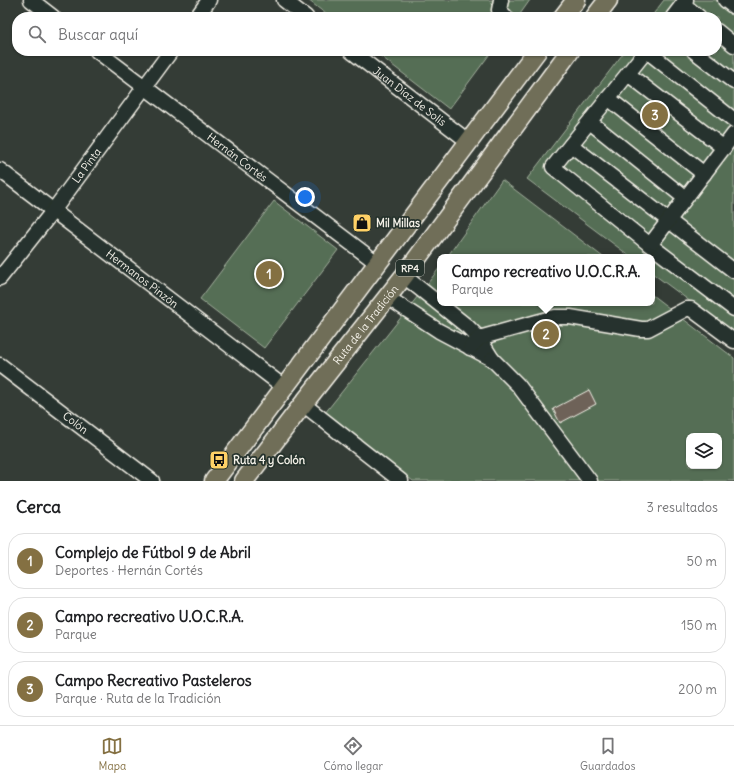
<!DOCTYPE html>
<html lang="es">
<meta charset="utf-8">
<style>
:root{--surface:#fff;--page:#f2f2f2;--text:#202124;--muted:#757577;--line:#e0e0e0;--accent:#847042}
body{margin:0;font-family:Delius,sans-serif;background:var(--page);color:var(--text)}
.controls{position:absolute;right:12px;bottom:12px;display:grid;overflow:hidden;border-radius:8px;box-shadow:0 1px 3px #0004}
.controls button{width:36px;height:36px;display:grid;place-items:center;padding:0;border:0;border-bottom:1px solid var(--line);background:var(--surface);color:var(--text);font:20px sans-serif}
.you{position:absolute;left:305px;top:197px;width:14px;height:14px;margin:-10px;border:3px solid #fff;border-radius:50%;background:#1a73e8;box-shadow:0 0 0 6px #1a73e833}
.badge{display:grid;place-items:center;width:26px;height:26px;border-radius:50%;background:var(--accent);color:#fff;font-size:13px;font-weight:700}
.pin{position:absolute;translate:-50% -50%;border:2px solid #fff;box-shadow:0 1px 4px #0006}
.popup{position:absolute;left:437px;top:254px;width:218px;height:52px;box-sizing:border-box;display:grid;place-content:center;border-radius:8px;background:var(--surface);filter:drop-shadow(0 1px 3px #0005);font-size:13px;white-space:nowrap;color:var(--muted)}
.popup b{font-size:15px;color:var(--text)}
.popup::after{content:'';position:absolute;left:50%;top:100%;margin-left:-8px;border:8px solid transparent;border-top-color:var(--surface)}
.list{margin:0;padding:0;list-style:none}
h2{display:flex;justify-content:space-between;align-items:center;height:52px;margin:0;padding:0 16px;font-size:17px}
h2 small{font-size:13px;font-weight:400;color:var(--muted)}
.list li{display:grid;grid-template-columns:26px 1fr auto;gap:12px;align-items:center;box-sizing:border-box;height:56px;margin:0 8px 8px;padding:0 8px;border:1px solid var(--line);border-radius:16px}
.list b{display:block;font-size:15px;white-space:nowrap}
.list p{margin:0;font-size:13px;white-space:nowrap;color:var(--muted)}
.list em{font-size:13px;font-style:normal;color:var(--muted)}
.icon{flex:none;width:22px;height:22px;fill:none;stroke:currentColor;stroke-width:2;stroke-linecap:round;stroke-linejoin:round}
.map{position:relative;flex:none;width:734px;height:481px;overflow:hidden}
.search{position:absolute;background:var(--surface);box-shadow:0 1px 3px #0004;left:12px;right:12px;top:12px;height:44px;display:flex;align-items:center;gap:10px;box-sizing:border-box;padding:0 14px;border-radius:16px;color:var(--muted);font-size:15px}
.sheet{height:244px;background:var(--surface)}
nav{display:flex;justify-content:space-around;align-items:center;box-sizing:border-box;height:56px;border-top:1px solid var(--line);background:var(--surface);font-size:11px;color:var(--muted)}
nav a{display:grid;justify-items:center;gap:2px}
nav .on{color:var(--accent)}
.map>svg:first-child{display:block}
.green{fill:#546e55;stroke:#a4b09e;fill-rule:evenodd}
.building{fill:#6e6259;stroke:#f4f1e8}
.lines{fill:none;stroke-linecap:round;stroke-linejoin:round}
.minor-casing{stroke:#f4f1e8;stroke-width:17}
.major-casing{stroke:#f4f1e8;stroke-width:21}
.minor{stroke:#26332d;stroke-width:14}
.major{stroke:#706e59;stroke-width:18}
.labels{text-anchor:middle;stroke-width:3.5;stroke-linejoin:round;paint-order:stroke}
.shield{fill:#26332d;stroke:#b6b8b0;stroke-width:1}
.shield-label{font-size:10px;font-weight:bold;fill:#f4f1e8}
.street-label{font-size:11px;fill:#f4f1e8;stroke:#26332d}
.poi-label{font-size:11px;font-weight:bold;fill:#f4f1e8;stroke:#26332d;text-anchor:start}
</style>
<div class="map">
<svg width="734" height="481" viewBox="0 0 734 481">
<rect width="100%" height="100%" fill="#343c36"/>
<filter id="ink" filterUnits="userSpaceOnUse"><feTurbulence type="fractalNoise" baseFrequency=".025" numOctaves="2"/><feDisplacementMap in="SourceGraphic" scale="8" xChannelSelector="R" yChannelSelector="G"/><feConvolveMatrix kernelMatrix="1 2 1 2 8 2 1 2 1" color-interpolation-filters="sRGB"/></filter>
<g filter="url(#ink)">
<g class="green">
<path d="M308,0H530L518,17H330Z"/>
<path d="M664,0H734V334L652,273V257H631L527,179L625,51H717V17H651Z"/>
<path d="M374,51H492L449,109Z"/>
<path d="M502,180L603,257H447Z"/>
<path d="M274,201L338,250L264,348L200,299Z"/>
<path d="M440,267V303H652V295L734,358V481H413L325,413L422,291ZM689,436H719V466H689Z"/>
</g>
<path class="building" d="M589,390L596,404L560,423L553,409Z"/>
<g class="lines">
<g class="minor-casing">
<g id="minor">
<path d="M31,0L53,17"/>
<path d="M284,0L306,17"/>
<path d="M501,0L499,10L506,17"/>
<path d="M725,0L734,7"/>
<path d="M683,4L699,17"/>
<path d="M197,17L209,0"/>
<path d="M673,17L686,0"/>
<path d="M717,31L734,45"/>
<path id="s1" d="M97,51L377,263"/>
<path id="s2" d="M351,51L469,142"/>
<path d="M646,51L553,167L650,245L734,309"/>
<path d="M647,51L734,120"/>
<path d="M694,51L734,82"/>
<path d="M628,74L724,148"/>
<path d="M608,98L704,174"/>
<path d="M590,122L685,198"/>
<path d="M571,145L734,271"/>
<path id="s3" d="M0,170L284,387"/>
<path d="M650,245L734,134"/>
<path id="s4" d="M0,278L53,211L171,51"/>
<path d="M387,297L439,331L492,359L479,338L468,327L404,276"/>
<path d="M470,348L479,338L555,317H570L641,329H648L686,309H691L734,341"/>
<path d="M492,359L518,385L590,481"/>
<path id="s5" d="M0,365L152,481"/>
<path d="M303,404L401,481"/>
</g>
</g>
<g class="major-casing">
<g id="major">
<path d="M563,17L576,0"/>
<path d="M595,17L608,0"/>
<path d="M214,481L537,51"/>
<path id="s6" d="M244,481L303,404L404,276L570,51"/>
</g>
</g>
<use href="#minor" class="minor"/>
<use href="#major" class="major"/>
</g>
</g>
<defs>
<g id="shop-square" transform="scale(1)"><rect x="-9" y="-9" width="18" height="18" rx="4" fill="#ffd166" stroke="#26332d"/><path d="M-5-2.5h2.3a2.7 3.5 0 0 1 5.4 0H5L5.5 6h-11ZM-1.5-2.5h3a1.5 2.3 0 0 0-3 0Z" fill="#111"/></g>
<g id="bus-square" transform="scale(1)"><rect x="-9" y="-9" width="18" height="18" rx="4" fill="#ffd166" stroke="#26332d"/><path d="M-5-6H5V4H4V6H2V4H-2V6H-4V4H-5ZM-3.5-4V0h7V-4ZM-3.5 1.2v1.5H-2V1.2ZM2 1.2v1.5H3.5V1.2Z" fill="#111"/></g>
</defs>
<g fill-rule="evenodd">
<use href="#shop-square" x="362" y="223"/>
<use href="#bus-square" x="219" y="460"/>
</g>
<g class="labels">
<rect class="shield" x="396" y="260" width="28" height="16" rx="3"/>
<g class="shield-label">
<text x="410" y="272">RP4</text>
</g>
<g class="street-label">
<text dy="4" stroke="none"><textPath href="#s2" startOffset="74">Juan Díaz de Solís</textPath></text>
<text dy="4" stroke="none"><textPath href="#s1" startOffset="176">Hernán Cortés</textPath></text>
<text dy="4" stroke="none"><textPath href="#s4" startOffset="142">La Pinta</textPath></text>
<text dy="4" stroke="none"><textPath href="#s3" startOffset="179">Hermanos Pinzón</textPath></text>
<text dy="4" stroke="none"><textPath href="#s6" startOffset="198">Ruta de la Tradición</textPath></text>
<text dy="4" stroke="none"><textPath href="#s5" startOffset="95">Colón</textPath></text>
</g>
<g class="poi-label">
<text x="376" y="227">Mil Millas</text>
<text x="233" y="464">Ruta 4 y Colón</text>
</g>
</g>
</svg>
<div class="controls">
<button><svg class="icon" aria-label="layers" viewBox="0 0 24 24"><path d="M12 4l9 5-9 5-9-5zM3 14l9 5 9-5"/></svg></button>
</div>
<div class="you"></div>
<div class="pin badge" style="left:269px;top:274px">1</div>
<div class="pin badge" style="left:546px;top:334px">2</div>
<div class="popup"><b>Campo recreativo U.O.C.R.A.</b>Parque</div>
<div class="pin badge" style="left:655px;top:115px">3</div>
<div class="search"><svg class="icon" aria-label="search" viewBox="0 0 24 24"><circle cx="10" cy="10" r="6"/><path d="M15 15l6 6"/></svg>Buscar aquí</div>
</div>
<section class="sheet">
<h2>Cerca<small>3 resultados</small></h2>
<ul class="list">
<li><span class="badge">1</span><div><b>Complejo de Fútbol 9 de Abril</b><p>Deportes · Hernán Cortés</p></div><em>50 m</em></li>
<li><span class="badge">2</span><div><b>Campo recreativo U.O.C.R.A.</b><p>Parque</p></div><em>150 m</em></li>
<li><span class="badge">3</span><div><b>Campo Recreativo Pasteleros</b><p>Parque · Ruta de la Tradición</p></div><em>200 m</em></li>
</ul>
</section>
<nav>
<a class="on"><svg class="icon" aria-label="map" viewBox="0 0 24 24"><path d="M3 6l6-2 6 2 6-2v14l-6 2-6-2-6 2zM9 4v14M15 6v14"/></svg>Mapa</a>
<a><svg class="icon" aria-label="directions" viewBox="0 0 24 24"><path d="M12 3l9 9-9 9-9-9zM9 14v-3h6M13 9l2 2-2 2"/></svg>Cómo llegar</a>
<a><svg class="icon" aria-label="saved" viewBox="0 0 24 24"><path d="M7 4h10v16l-5-4-5 4z"/></svg>Guardados</a>
</nav>
